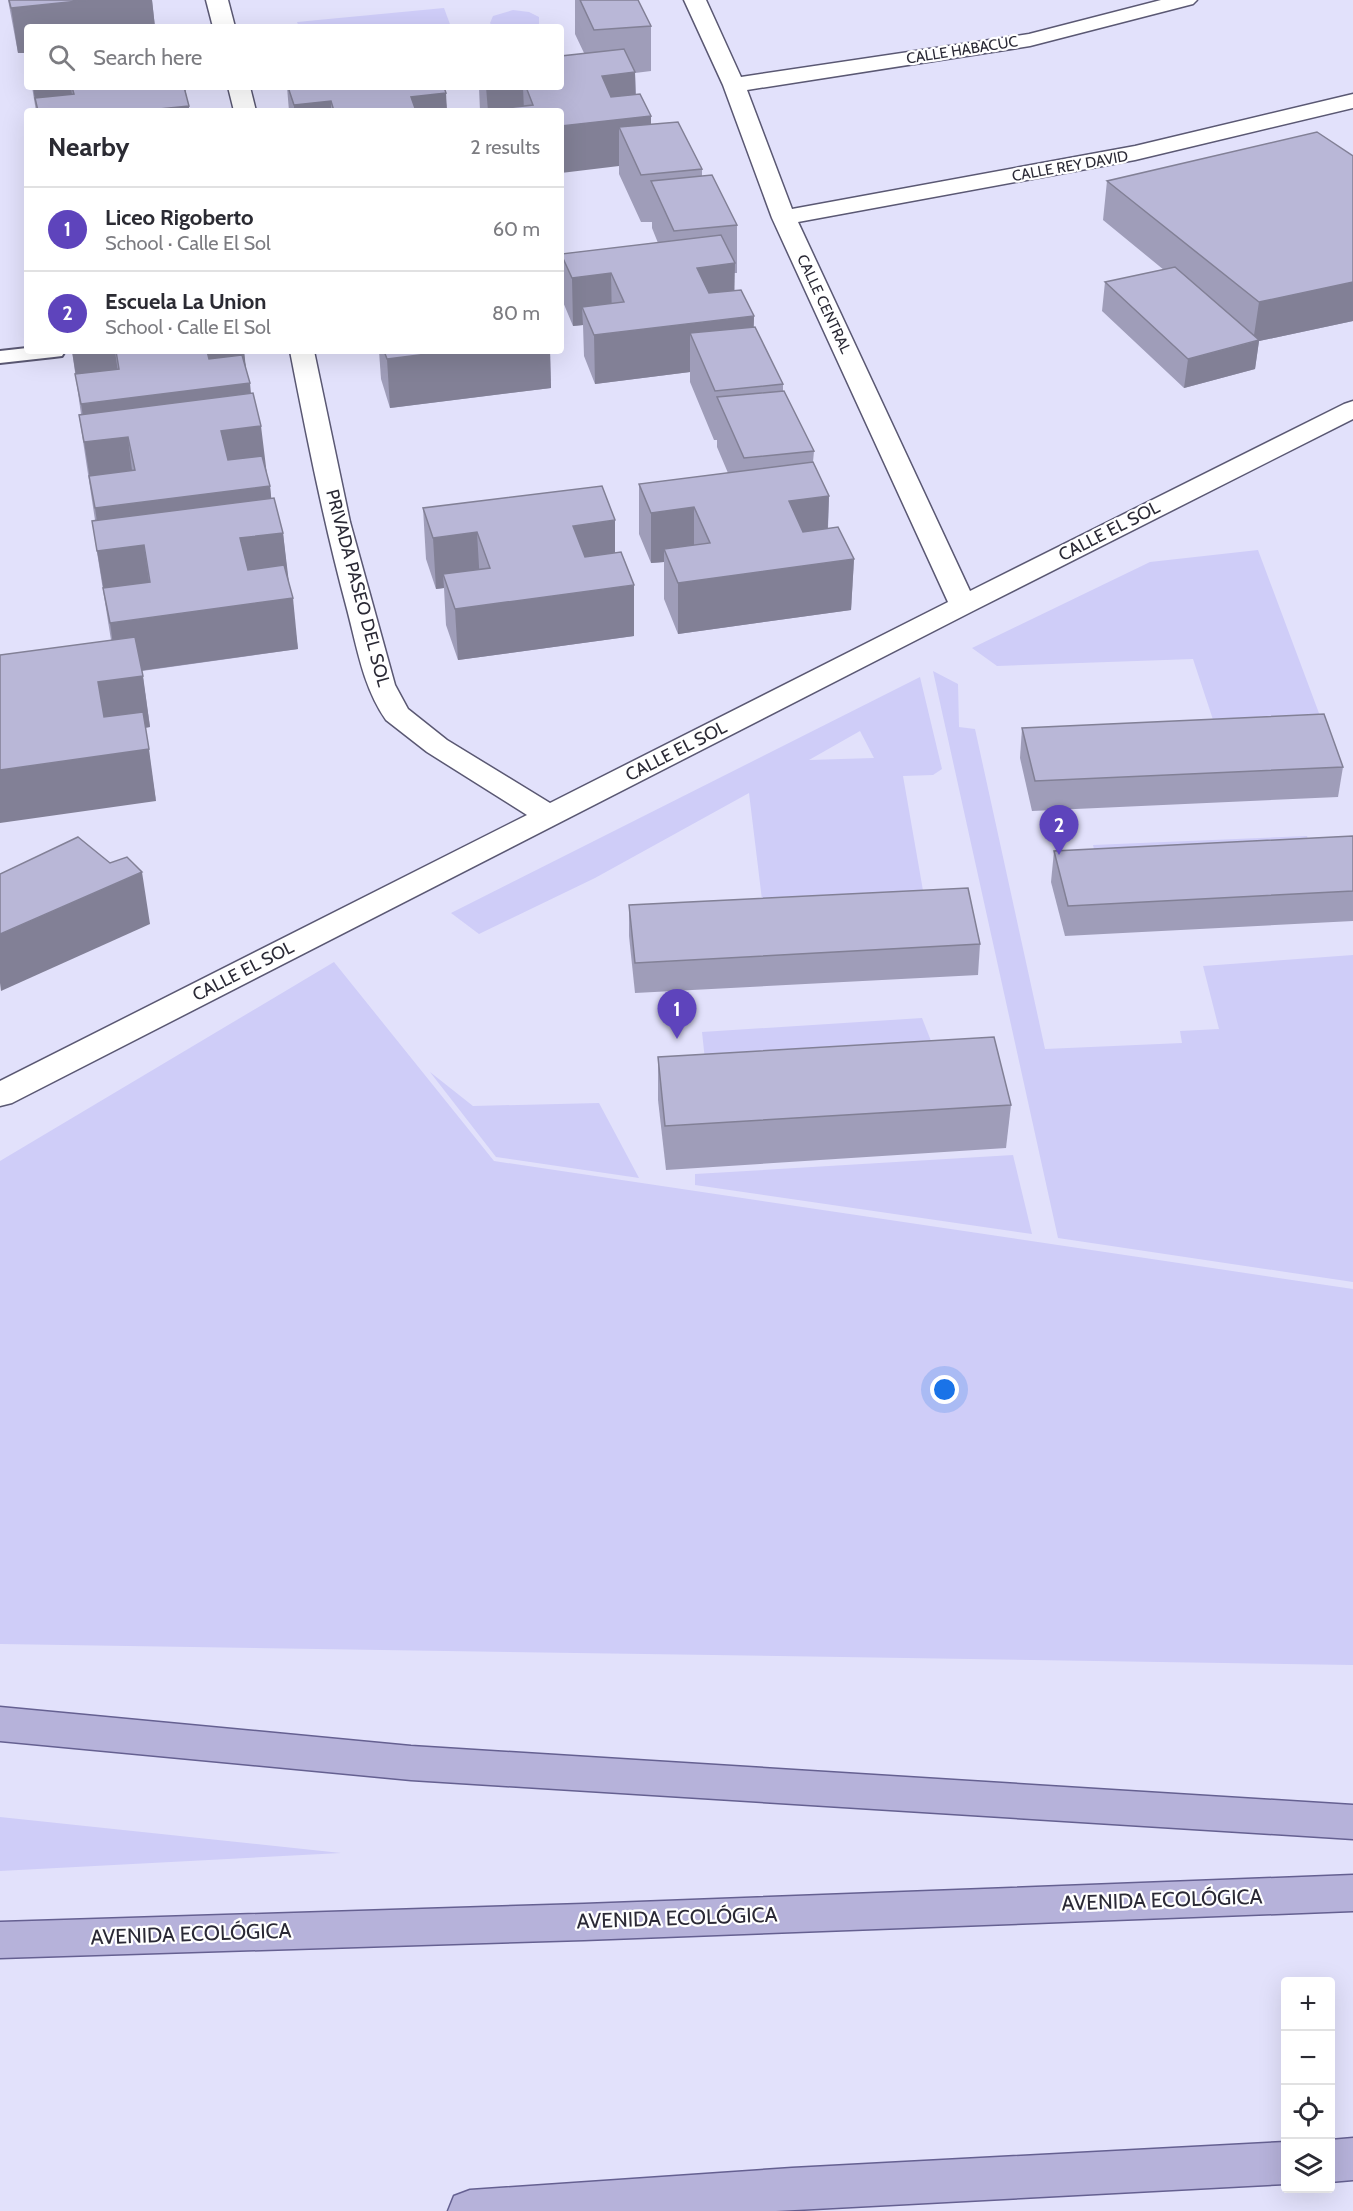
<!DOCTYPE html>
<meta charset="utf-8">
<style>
:root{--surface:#fff;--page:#f2f2f3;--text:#2b2b33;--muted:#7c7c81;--line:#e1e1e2;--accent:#5e44bc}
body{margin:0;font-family:Cabin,sans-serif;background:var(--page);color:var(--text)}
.controls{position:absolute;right:18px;bottom:18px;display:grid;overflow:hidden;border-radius:6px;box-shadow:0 6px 24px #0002}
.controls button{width:54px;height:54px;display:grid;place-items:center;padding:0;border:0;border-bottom:2px solid var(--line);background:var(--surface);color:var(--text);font:30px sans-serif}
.you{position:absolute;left:945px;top:1390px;width:21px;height:21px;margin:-15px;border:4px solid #fff;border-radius:50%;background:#1a73e8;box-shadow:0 0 0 9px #1a73e833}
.badge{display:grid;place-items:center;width:39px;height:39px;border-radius:50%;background:var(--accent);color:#fff;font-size:20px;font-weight:700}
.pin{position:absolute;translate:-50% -50px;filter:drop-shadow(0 2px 3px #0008)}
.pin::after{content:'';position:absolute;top:32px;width:21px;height:18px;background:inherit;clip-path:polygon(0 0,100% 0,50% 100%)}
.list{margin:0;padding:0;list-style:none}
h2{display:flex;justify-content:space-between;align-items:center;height:78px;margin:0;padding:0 24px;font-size:26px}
h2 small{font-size:20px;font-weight:400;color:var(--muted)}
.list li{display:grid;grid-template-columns:39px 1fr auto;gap:18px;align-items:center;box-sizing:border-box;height:84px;padding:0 24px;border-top:2px solid var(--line)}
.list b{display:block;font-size:22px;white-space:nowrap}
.list p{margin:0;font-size:20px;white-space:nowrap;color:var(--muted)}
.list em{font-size:20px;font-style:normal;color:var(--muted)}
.icon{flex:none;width:33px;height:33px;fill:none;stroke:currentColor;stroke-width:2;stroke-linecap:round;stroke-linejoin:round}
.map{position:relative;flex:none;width:1353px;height:2211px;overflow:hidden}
.search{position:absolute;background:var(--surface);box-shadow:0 6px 24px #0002;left:24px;top:24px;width:540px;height:66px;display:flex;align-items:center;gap:15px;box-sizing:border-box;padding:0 21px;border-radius:6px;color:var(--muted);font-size:22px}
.panel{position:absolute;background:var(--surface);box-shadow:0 6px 24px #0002;left:24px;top:108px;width:540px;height:246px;border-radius:6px}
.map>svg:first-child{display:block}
.green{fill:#cfcdf8;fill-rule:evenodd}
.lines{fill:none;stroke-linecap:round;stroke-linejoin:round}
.service-casing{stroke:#5a5873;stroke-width:4}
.minor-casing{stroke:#5a5873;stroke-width:3}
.primary-casing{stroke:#656091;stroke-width:3}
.service{fill:#fff;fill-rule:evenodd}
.minor{fill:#fff;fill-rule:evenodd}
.primary{fill:#b6b2da;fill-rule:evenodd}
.wall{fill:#9f9db9}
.shaded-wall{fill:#828096}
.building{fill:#b9b7d7;stroke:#828096;stroke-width:1.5}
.labels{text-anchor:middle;stroke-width:4.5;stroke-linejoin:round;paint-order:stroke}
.far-street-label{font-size:15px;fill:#2a2935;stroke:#fff}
.street-label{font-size:18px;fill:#2a2935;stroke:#fff}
.near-street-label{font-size:21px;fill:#2a2935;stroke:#fff}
</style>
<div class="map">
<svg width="1353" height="2211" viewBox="0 0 1353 2211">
<rect width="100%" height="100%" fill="#e2e1fb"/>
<g class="green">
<path d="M444,8L451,27H299L297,22Z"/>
<path d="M513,10L529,12L539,17V24L536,27H493L490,23L493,16Z"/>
<path d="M1258,550L1329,740L1221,744L1193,659L997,666L972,648L1150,562Z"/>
<path d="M933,671L958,684L959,727L975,729L1045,1049L1182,1043L1180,1031L1219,1029L1203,966L1353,955V1282L1058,1238Z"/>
<path d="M920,677L942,769L933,775L903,776L925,902L763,908L749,793L595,878L479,934L451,913ZM860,731L874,758L809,760Z"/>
<path d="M1307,836L1314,858L1098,866L1093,845Z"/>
<path d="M334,962L494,1161L1353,1289V1665L0,1644V1161Z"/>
<path d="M922,1018L933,1046L705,1060L702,1032Z"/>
<path d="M430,1072L473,1106L599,1103L639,1178L496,1157Z"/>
<path d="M1013,1155L1032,1234L695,1185V1174Z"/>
<path d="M0,1817L341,1853L0,1871Z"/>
</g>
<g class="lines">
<g class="service-casing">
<path id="service" d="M27,348V351H65L62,356L54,357L0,363V351Z"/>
</g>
<g class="minor-casing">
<g id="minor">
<path d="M206,0H228L235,27H213Z"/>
<path d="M684,0H706L741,77L1029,34L1161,0H1197L1193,4L1030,46L747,90L792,209L1135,146L1353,94V108L1135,160L798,222L970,591L1344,404L1353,401V419L973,611L12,1103L0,1106V1081L527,815L427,752L386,720C363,687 357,647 347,609C324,524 307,438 290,351H314L350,522L395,685L408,709L447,740L550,803L948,602L772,218L723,85Z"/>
<path d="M228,87H250L256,111H234Z"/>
</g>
</g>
<g class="primary-casing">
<g id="primary">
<path d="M0,1707L411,1746L1353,1805V1839L411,1780L0,1741Z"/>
<path d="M1353,1875V1911L584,1940L0,1958V1922L584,1904Z"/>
<path d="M1353,2138V2180L1330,2182V2140Z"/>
<path d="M1286,2142V2184L776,2211H448L454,2196L470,2190L792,2168Z"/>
</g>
</g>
<use href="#service" class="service"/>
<use href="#minor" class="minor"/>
<use href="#primary" class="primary"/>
</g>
<g class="wall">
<path d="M8,0H152L155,27H27L18,53Z"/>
<path d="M575,0H638L651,26V71L635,73L636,95L651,116V125L702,169V176L737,225V273H734V290L754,316L753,327L783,384V391L814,451L813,462L829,496L828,528L854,559L851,610L678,634L664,599V562L651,563L639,534V484L728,473L717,447V440H714L690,382V372L595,384L584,356L583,325L573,326L563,302L561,254L658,243L652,228V222H641L619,174V166L561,111H480L479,87H561L584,53L575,34Z"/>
<path d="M32,87H185L189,111H36Z"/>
<path d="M287,87H444L447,111H289Z"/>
<path d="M1353,156V321L1259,341L1255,369L1184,388L1102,311L1105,282L1164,270L1103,220L1107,181Z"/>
<path d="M72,351H244L246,371L266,471L270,486L271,498L283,533L288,580L298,649L142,671L150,727L145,728L156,801L111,640L92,521L95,520L79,415L81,414Z"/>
<path d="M379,351H550L551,388L390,408L381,379Z"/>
<path d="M423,508L615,553L634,636L458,660L446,625L444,588L436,589L426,559Z"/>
<path d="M1022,728L1343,767L1338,797L1032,811L1020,758Z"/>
<path d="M1353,836V921L1065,936L1051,882L1054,851Z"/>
<path d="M629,905L980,944L978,975L635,993L629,936Z"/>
<path d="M658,1057L1011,1105L1006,1148L666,1170L658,1100Z"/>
</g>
<g class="shaded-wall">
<path d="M88,0H152L155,27H27V53H18L11,8Z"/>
<path d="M635,72L636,118L651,116V163L619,127V166L561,173V126L602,76Z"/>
<path d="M33,87H71L74,111L35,100Z"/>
<path d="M150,87H185L187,106H189V111H139Z"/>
<path d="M486,87H523L524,111L495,109V111H488Z"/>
<path d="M446,93L447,111H412L411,97Z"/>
<path d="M331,101V111H294V105Z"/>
<path d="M735,263L734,312L697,316V268Z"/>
<path d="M611,273L612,321L582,307L583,325L573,326L572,278Z"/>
<path d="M1353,282V321L1259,341L1255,369L1184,388L1188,359L1253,342L1259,302Z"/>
<path d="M754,316L753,365L690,333V372L595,384L594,335Z"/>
<path d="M72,351H115L120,387L76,376Z"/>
<path d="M204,351H244L247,377L208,382Z"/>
<path d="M451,351H550L551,388L390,408L387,359Z"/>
<path d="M250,383L254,426H261L267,475L128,437L134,487L92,492L84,442H87L81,404Z"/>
<path d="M270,486L275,534L283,533L289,583L144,545L151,595L104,592L97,551L101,550L95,508Z"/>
<path d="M829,496L827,546L788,551L789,501Z"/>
<path d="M694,507V558L664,549V562L651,563V513Z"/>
<path d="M615,520V571L575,576L573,526Z"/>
<path d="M477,532L480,583L443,574L444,588L436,589L433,538Z"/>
<path d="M854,559L851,610L678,634V583Z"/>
<path d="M634,585V636L458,660L455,609Z"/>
<path d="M293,598L298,649L117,674L110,623Z"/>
<path d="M143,676L150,727L106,733L98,682Z"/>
<path d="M149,749L156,801L0,823V770Z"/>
<path d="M142,872L150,924L1,991L0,983V934Z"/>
</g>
<g class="building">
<path d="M9,0H88L11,8Z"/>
<path d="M580,0H638L651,26L594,30Z"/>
<path d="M624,49L635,72L602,76L611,97L640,94L651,116L561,126V111H496L495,109L533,105L526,87H561V56Z"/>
<path d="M72,87H184L189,106L139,111H38L35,98L74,94Z"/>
<path d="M288,87H444L446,93L411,97L416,111H334L331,101L294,105Z"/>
<path d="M678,122L702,169L641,175L619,127Z"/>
<path d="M1317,132L1353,156V282L1259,302L1107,181Z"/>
<path d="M712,175L737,225L674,231L651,181Z"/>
<path d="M721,235L735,263L697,268L709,293L741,290L754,316L594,335L582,307L624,302L611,273L572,278L561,254Z"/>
<path d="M1175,267L1259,340L1188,359L1105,282Z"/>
<path d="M755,327L783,384L715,391L690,333Z"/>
<path d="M116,351H207L209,359L242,355L250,383L81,404L75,374L119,369Z"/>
<path d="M384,351H451L387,359Z"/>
<path d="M784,391L814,451L744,458L717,397Z"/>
<path d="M253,393L261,426L221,431L228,460L262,456L270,486L95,508L89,476L135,470L128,437L84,442L79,415Z"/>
<path d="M813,462L829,496L789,501L803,532L838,527L854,559L678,583L664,549L710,543L694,507L651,513L639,484Z"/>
<path d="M602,486L615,520L573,526L585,557L621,552L634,585L455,609L443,574L490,568L477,532L433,538L423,508Z"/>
<path d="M274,498L283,533L240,538L248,570L284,565L293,598L110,623L103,588L150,582L144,545L97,551L92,521Z"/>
<path d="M135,637L143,676L98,682L104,717L143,712L149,749L0,770V655Z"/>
<path d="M1324,714L1343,767L1035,781L1022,728Z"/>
<path d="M1353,836V891L1068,906L1054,851Z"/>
<path d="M78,837L110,863L127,857L142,872L0,934V874Z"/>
<path d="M968,888L980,944L635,963L629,905Z"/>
<path d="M994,1037L1011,1105L665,1126L658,1057Z"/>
</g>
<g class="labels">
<g class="far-street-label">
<text transform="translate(962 50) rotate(-9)" y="5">CALLE HABACUC</text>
<text transform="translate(1070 166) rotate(-10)" y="5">CALLE REY DAVID</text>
<text transform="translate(824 304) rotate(65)" y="5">CALLE CENTRAL</text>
</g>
<g class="street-label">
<text transform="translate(1109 531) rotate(-27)" y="6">CALLE EL SOL</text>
<text transform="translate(358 588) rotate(75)" y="6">PRIVADA PASEO DEL SOL</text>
<text transform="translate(676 751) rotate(-27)" y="6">CALLE EL SOL</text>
<text transform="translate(243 971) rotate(-27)" y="6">CALLE EL SOL</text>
</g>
<g class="near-street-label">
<text transform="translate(1162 1900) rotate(-2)" y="7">AVENIDA ECOLÓGICA</text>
<text transform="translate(677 1918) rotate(-2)" y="7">AVENIDA ECOLÓGICA</text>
<text transform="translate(191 1934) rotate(-2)" y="7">AVENIDA ECOLÓGICA</text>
</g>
</g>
</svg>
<div class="controls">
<button>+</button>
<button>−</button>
<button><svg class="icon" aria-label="locate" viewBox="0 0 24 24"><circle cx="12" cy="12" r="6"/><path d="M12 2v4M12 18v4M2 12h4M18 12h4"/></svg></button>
<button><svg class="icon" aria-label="layers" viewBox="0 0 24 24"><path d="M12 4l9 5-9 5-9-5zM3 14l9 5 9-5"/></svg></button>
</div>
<div class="you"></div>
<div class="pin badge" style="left:677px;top:1039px">1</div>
<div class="pin badge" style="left:1059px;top:855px">2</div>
<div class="search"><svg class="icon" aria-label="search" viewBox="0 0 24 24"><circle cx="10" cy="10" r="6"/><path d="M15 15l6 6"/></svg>Search here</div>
<section class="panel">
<h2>Nearby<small>2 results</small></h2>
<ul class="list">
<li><span class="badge">1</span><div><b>Liceo Rigoberto</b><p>School · Calle El Sol</p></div><em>60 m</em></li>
<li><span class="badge">2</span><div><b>Escuela La Union</b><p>School · Calle El Sol</p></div><em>80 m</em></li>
</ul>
</section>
</div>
